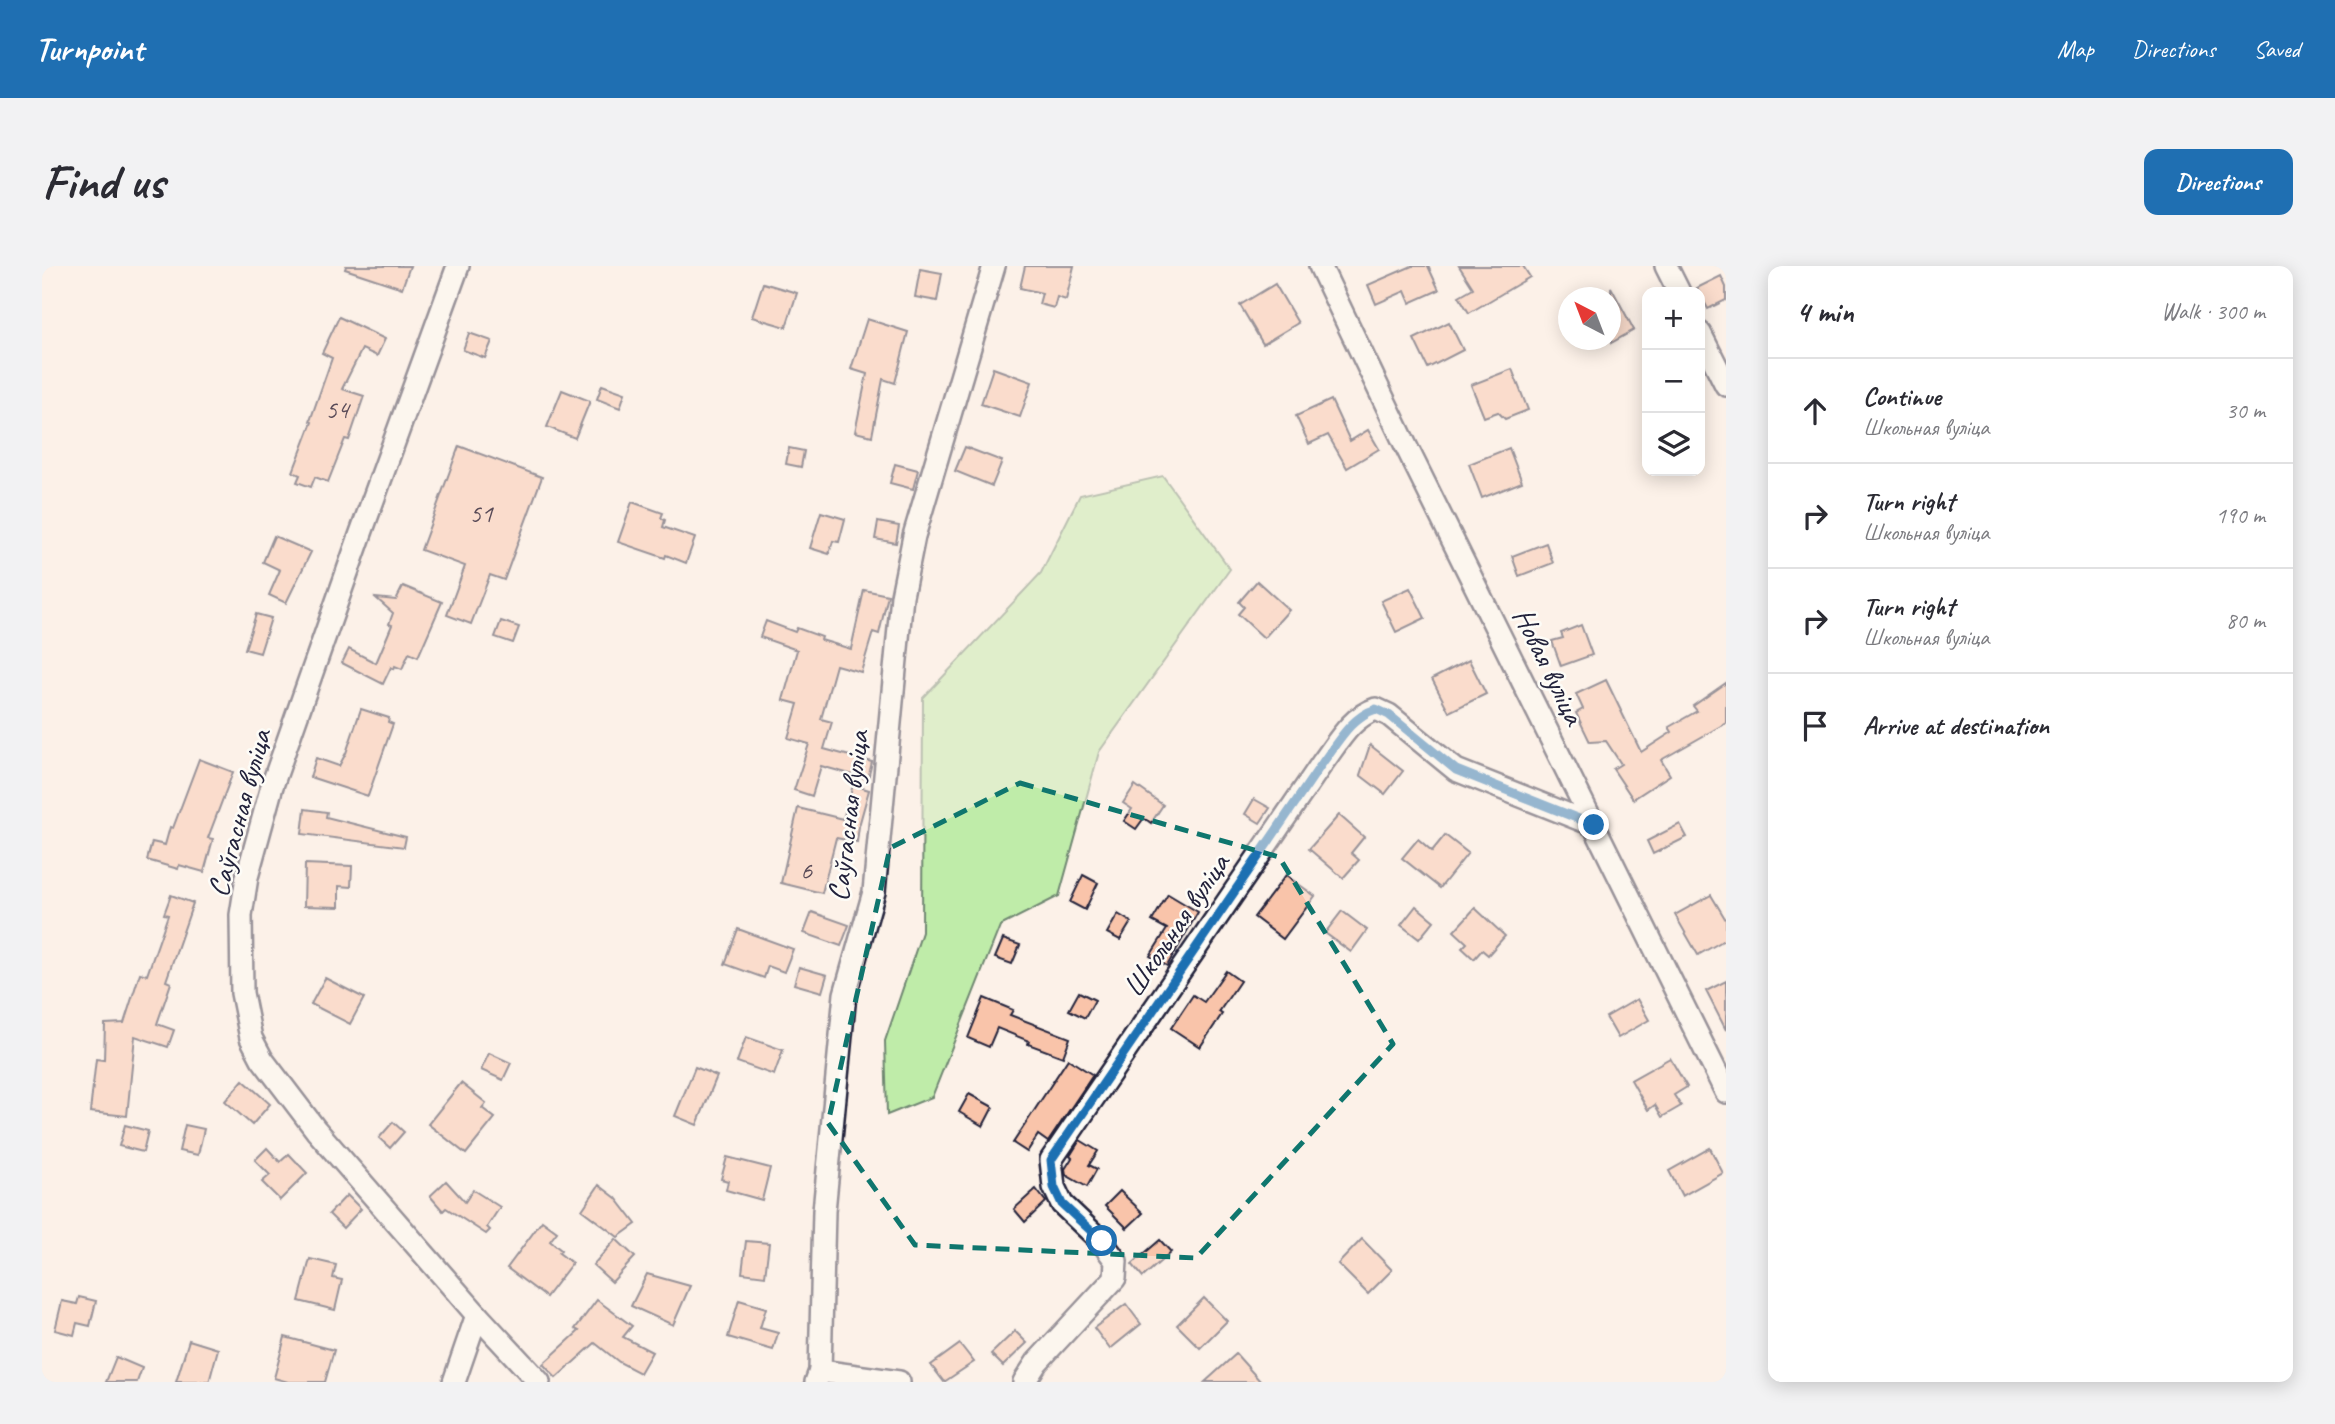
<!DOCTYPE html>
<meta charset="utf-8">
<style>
:root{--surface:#fff;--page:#f2f2f3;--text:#2b2b33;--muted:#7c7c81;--line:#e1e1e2;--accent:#1f6fb2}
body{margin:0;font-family:Caveat,sans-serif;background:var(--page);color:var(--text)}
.controls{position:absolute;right:21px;top:21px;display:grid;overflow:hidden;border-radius:14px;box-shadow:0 4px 18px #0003}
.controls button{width:63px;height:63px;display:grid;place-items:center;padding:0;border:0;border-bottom:2px solid var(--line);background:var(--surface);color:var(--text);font:35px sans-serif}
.compass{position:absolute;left:1516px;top:21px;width:63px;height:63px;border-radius:50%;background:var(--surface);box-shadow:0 4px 18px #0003;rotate:318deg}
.stop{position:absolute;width:21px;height:21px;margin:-16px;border:5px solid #1f6fb2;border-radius:50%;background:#fff}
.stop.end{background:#1f6fb2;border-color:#fff;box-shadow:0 2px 7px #0008}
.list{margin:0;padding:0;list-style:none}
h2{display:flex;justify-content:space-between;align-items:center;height:91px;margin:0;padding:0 28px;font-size:30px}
h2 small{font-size:23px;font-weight:400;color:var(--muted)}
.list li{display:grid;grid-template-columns:46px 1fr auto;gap:21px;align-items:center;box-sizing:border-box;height:105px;padding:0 28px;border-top:2px solid var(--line)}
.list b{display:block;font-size:26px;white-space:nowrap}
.list p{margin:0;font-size:23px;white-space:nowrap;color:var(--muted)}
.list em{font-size:23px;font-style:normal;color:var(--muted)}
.icon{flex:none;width:38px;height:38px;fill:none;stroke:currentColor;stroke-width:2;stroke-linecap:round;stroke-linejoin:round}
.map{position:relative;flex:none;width:1684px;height:1116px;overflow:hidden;border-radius:14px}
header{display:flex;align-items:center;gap:42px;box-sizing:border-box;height:98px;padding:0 35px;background:var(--accent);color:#fff}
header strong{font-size:33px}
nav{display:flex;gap:38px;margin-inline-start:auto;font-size:24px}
.intro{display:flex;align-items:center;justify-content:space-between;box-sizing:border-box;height:168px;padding:0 42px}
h1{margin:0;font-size:49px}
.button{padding:18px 32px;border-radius:14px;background:var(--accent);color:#fff;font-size:24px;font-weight:700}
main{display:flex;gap:42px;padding:0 42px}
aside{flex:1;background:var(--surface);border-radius:14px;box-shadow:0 4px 18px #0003}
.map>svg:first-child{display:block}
.green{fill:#bfeca9;stroke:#708772;stroke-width:2}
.building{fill:#f9c4aa;stroke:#22223b;stroke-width:2}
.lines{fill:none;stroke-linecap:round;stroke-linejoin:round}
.minor-casing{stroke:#22223b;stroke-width:26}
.minor{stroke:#fdfcf7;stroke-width:21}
.route{stroke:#1f6fb2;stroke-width:9}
.marked{fill:none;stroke:#0f766e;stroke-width:5;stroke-dasharray:14 9;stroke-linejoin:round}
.labels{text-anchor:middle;stroke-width:5;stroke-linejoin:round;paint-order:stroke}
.number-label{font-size:26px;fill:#584a57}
.street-label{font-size:30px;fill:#22223b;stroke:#fdfcf7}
</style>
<header>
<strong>Turnpoint</strong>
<nav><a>Map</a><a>Directions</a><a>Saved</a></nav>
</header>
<div class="intro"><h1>Find us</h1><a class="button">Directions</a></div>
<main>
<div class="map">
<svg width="1684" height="1116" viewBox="0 0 1684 1116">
<rect width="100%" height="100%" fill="#fcf1e8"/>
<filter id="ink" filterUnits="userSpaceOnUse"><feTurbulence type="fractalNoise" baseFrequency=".0143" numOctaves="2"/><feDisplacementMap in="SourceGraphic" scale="14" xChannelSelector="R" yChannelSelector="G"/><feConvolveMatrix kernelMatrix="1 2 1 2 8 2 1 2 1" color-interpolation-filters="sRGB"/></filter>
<g filter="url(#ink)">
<path class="green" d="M1121,210L1188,303L1057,486L1017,630L958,660L890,831L845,849L843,775L880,666L881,432L999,307L1038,229Z"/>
<g class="building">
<path d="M304,0H368L360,22L303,3Z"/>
<path d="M983,0H1032L1024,34L1015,31L1012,42L997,38L1000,27L978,22Z"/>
<path d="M1370,0H1386L1397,24L1368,37L1363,25L1334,38L1326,19Z"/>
<path d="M1417,0H1481L1488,11L1427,47L1417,30L1431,22Z"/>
<path d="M878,3L900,7L895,35L873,31Z"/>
<path d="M1679,10L1684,21V34L1666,43L1655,22Z"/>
<path d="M721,17L755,27L744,61L710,51Z"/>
<path d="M1233,18L1256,57L1221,78L1198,39Z"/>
<path d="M1569,21L1592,64L1569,77Z"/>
<path d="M297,51L343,73L335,90L320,83L300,123L322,130L307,174L303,173L286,216L273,211L269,221L255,216L258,209L251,206L270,156L268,155L290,92L280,87Z"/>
<path d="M825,53L866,66L853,117L841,113L830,170L813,166L825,108L809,103Z"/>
<path d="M1407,56L1421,84L1386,102L1372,73Z"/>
<path d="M427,67L450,75L443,92L421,84Z"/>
<path d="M951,102L990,116L978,151L939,138Z"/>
<path d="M1470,103L1486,144L1463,153L1456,146L1442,151L1429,119Z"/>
<path d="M560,119L583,127L578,142L555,133Z"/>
<path d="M520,124L548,135L533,172L505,161Z"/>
<path d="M1289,134L1308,175L1326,164L1337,183L1305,202L1286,169L1267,178L1254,150Z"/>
<path d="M417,180L500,211L462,314L448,309L429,358L405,349L423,300L379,284Z"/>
<path d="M923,181L960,195L950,220L913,205Z"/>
<path d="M747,182L762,185L759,201L744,198Z"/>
<path d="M1467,182L1480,216L1440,232L1427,198Z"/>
<path d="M853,198L876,204L871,223L848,217Z"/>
<path d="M590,236L621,247L619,252L623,254L621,261L653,272L644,297L624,289L623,292L576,276Z"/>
<path d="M779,246L803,253L797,276L791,275L787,288L768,282Z"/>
<path d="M836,256L857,260L854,277L833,273Z"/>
<path d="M232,270L269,286L244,337L227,329L238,304L221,296Z"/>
<path d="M1504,277L1511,297L1477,310L1470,290Z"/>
<path d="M1215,315L1247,344L1222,372L1196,348L1202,341L1197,336Z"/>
<path d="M361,320L400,336L376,391L367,387L360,403L353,400L352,403L349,401L341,418L300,397L307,383L334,397L350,359L347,358L351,347L334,332L354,334Z"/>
<path d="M1368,322L1383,352L1354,366L1339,335Z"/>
<path d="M822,324L846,329L837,368L831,366L819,406L794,399L779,453L790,456L782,483L830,496L826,513L779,500L770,530L752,524L767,478L746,472L756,438L741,434L755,384L718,371L724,355L753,366L755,362L780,371L779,374L809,383Z"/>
<path d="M214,348L229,352L218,387L203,383Z"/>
<path d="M459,355L477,361L471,377L453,371Z"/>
<path d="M1539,359L1550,389L1519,400L1510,375L1521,372L1519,367Z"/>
<path d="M1427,394L1444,428L1407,446L1390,413Z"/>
<path d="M1564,414L1599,486L1630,466L1627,461L1655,445L1651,440L1684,417V457L1619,494L1628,509L1591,533L1571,503L1579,498L1564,475L1548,476L1534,447L1541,443L1534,428Z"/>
<path d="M319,443L347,452L346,456L351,458L326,530L268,511L274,492L297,500L304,487Z"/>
<path d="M1328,479L1361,505L1343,528L1318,509Z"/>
<path d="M157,493L191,506L166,572L171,573L162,606L137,599L136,603L105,594L110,576L123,579L128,561L131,562Z"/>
<path d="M811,519L827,524L817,560L815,576L794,572L780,627L739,617L756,542L801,553Z"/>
<path d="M1093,519L1121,539L1109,557L1102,552L1094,563L1082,555L1090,543L1081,537Z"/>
<path d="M1212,533L1228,542L1218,557L1203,548Z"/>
<path d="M263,543L285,546L284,551L364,571L362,581L260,568Z"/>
<path d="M1297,549L1322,571L1309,587L1317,594L1301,612L1267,583Z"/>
<path d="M1638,558L1645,571L1611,588L1605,575Z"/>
<path d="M1403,569L1426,587L1398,622L1360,592L1376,573L1390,585Z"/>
<path d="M263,598L310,600L309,621L297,620V641L262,640Z"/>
<path d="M1041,609L1056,617L1043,644L1028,636Z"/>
<path d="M1244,609L1273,630L1241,673L1212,651Z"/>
<path d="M1126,628L1156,646L1125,700L1108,690L1125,663L1110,655Z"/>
<path d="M129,629L151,637L124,715L129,717L115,758L132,764L126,781L93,770L85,850L48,846L54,793L62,794L63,758L82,757L98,707L105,709L126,649L122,648Z"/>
<path d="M1669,629L1684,654V673L1656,689L1633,649Z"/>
<path d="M1374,640L1392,655L1377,673L1359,659Z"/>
<path d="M1433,642L1463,670L1446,689L1440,684L1432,693L1420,682L1425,677L1412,665Z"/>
<path d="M1300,645L1325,664L1309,686L1283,667Z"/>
<path d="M770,646L807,659L799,680L762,667Z"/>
<path d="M1076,648L1089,656L1078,674L1065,667Z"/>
<path d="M696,663L751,683L742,706L726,700L722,712L683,698Z"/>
<path d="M961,673L978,679L970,698L953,692Z"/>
<path d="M757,701L785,709L780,726L752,718Z"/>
<path d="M1184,705L1198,715L1177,746L1180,748L1158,781L1129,762L1151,729L1162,736Z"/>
<path d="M283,712L322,732L308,758L269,738Z"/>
<path d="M1684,715V764L1664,725Z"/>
<path d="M1037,726L1053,734L1043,752L1027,744Z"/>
<path d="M942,732L971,744L968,749L1028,772L1021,791L986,778L987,775L955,762L947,781L926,772Z"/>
<path d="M1595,733L1607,754L1576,772L1564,751Z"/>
<path d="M704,771L741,784L732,809L695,796Z"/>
<path d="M447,787L469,797L461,814L439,804Z"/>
<path d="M1628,792L1645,821L1632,829L1639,840L1620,851L1613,839L1606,844L1589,814Z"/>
<path d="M1026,793L1051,809L1006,876L996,869L985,886L971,877Z"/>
<path d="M653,801L675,810L655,859L633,850Z"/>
<path d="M201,814L228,838L210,859L183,835Z"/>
<path d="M419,817L444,837L440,842L453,852L424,888L386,858Z"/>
<path d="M927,828L951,841L941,860L917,846Z"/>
<path d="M351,856L362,866L348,882L337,872Z"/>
<path d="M83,859L106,865L101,886L77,880Z"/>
<path d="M143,859L162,863L156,889L137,885Z"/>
<path d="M1038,874L1056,885L1047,899L1055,903L1045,921L1024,909L1023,903L1030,892L1028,890Z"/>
<path d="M225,882L238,896L247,888L265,907L238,934L220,916L228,909L213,894Z"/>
<path d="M1668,882L1681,907L1640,930L1627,905Z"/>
<path d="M685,891L728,902L720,934L684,924L686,915L679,913Z"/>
<path d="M404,915L423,936L431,924L458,941L445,961L448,964L444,968L404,942L401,945L388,930Z"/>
<path d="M557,919L574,932L594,958L576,971L540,944Z"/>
<path d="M994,923L1004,936L983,956L972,943Z"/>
<path d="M1078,925L1101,947L1085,962L1063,940Z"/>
<path d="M305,929L319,943L301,962L287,948Z"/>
<path d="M500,955L515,966L508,975L519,984L517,987L530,997L504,1031L465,1002Z"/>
<path d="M574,973L593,991L570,1016L551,999Z"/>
<path d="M1320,973L1350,1004L1326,1028L1296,998Z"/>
<path d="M1118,974L1129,986L1101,1011L1090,998Z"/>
<path d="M704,975L727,977L723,1010L700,1007Z"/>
<path d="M268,993L294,999L291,1012L300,1014L293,1044L257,1035Z"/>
<path d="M605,1008L648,1020L631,1059L589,1040Z"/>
<path d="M37,1031L54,1035L48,1060L35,1057L32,1069L13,1064L20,1035L35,1038Z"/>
<path d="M1162,1032L1185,1055L1158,1082L1135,1059Z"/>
<path d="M555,1034L590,1060L581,1071L610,1086L598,1107L577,1096L553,1077L514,1112L501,1098L537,1065L533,1063Z"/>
<path d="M697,1034L724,1042L718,1062L736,1067L731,1084L686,1071Z"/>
<path d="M1084,1038L1099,1058L1068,1083L1052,1062Z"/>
<path d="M973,1065L985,1077L961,1100L949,1088Z"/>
<path d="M243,1071L292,1084L283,1116H246L232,1112Z"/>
<path d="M147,1074L176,1083L167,1116H134Z"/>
<path d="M918,1078L932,1096L902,1116L889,1099Z"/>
<path d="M1194,1088L1219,1116H1163L1184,1097Z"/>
<path d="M74,1091L100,1102L95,1116H64Z"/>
</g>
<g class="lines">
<g class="minor-casing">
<g id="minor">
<path d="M416,0L319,267L230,520L205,611L199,649L200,727L209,772L220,793L274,864L435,1049L497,1116"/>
<path d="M1278,0L1363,178L1684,826"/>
<path d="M1624,0L1637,26"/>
<path d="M1658,67L1684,119"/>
<path d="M778,1105L857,1116"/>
<path d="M412,1116L435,1049"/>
<path d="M774,1116L778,1105L782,945L803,728L832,626L860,330L872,270L952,0"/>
<path d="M982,1116L995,1096L1073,1012L1074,995L1060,976L1020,938L1012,921L1009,894L1281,496C1296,476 1309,451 1334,443L1347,449L1414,504L1552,559"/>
</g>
</g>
<use href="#minor" class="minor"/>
</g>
</g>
<g class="lines" filter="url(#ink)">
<path class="route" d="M1060,975L1020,938L1012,921L1009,894L1281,496C1296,476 1309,451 1334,443L1347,449L1414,504L1552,559"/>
</g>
<path d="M0 0H1684V1116H0ZM978,517L1237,591L1351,778L1154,992L873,979L786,857L848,582Z" fill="#fcf1e8" fill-opacity=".55" fill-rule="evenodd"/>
<path class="marked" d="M978,517L1237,591L1351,778L1154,992L873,979L786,857L848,582Z"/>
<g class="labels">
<g class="number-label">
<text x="295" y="152">54</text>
<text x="439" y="256">51</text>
<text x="764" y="613">6</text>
</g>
<g class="street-label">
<text transform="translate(1507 400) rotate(64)" y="10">Новая вуліца</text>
<text transform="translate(197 547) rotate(-75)" y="10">Саўгасная вуліца</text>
<text transform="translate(806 550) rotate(-83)" y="10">Саўгасная вуліца</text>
<text transform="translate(1134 659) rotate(-56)" y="10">Школьная вуліца</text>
</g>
</g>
</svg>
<div class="controls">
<button>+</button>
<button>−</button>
<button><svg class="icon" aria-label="layers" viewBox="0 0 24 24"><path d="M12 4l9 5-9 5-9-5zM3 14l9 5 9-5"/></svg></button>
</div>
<svg class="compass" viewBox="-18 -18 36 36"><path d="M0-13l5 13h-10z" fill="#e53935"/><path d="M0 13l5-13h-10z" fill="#7c7c81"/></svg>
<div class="stop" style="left:1060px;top:975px"></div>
<div class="stop end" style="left:1552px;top:559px"></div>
</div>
<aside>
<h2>4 min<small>Walk · 300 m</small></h2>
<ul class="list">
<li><svg class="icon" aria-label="ahead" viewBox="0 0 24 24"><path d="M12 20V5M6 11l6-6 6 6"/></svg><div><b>Continue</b><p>Школьная вуліца</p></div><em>30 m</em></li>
<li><svg class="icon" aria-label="right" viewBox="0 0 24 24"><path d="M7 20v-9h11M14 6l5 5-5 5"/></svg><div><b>Turn right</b><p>Школьная вуліца</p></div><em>190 m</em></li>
<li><svg class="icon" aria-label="right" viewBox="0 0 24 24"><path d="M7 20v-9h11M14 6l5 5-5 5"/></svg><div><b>Turn right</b><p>Школьная вуліца</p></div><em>80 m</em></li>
<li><svg class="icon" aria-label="arrive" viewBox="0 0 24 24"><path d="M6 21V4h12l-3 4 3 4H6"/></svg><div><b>Arrive at destination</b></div></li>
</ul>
</aside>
</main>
